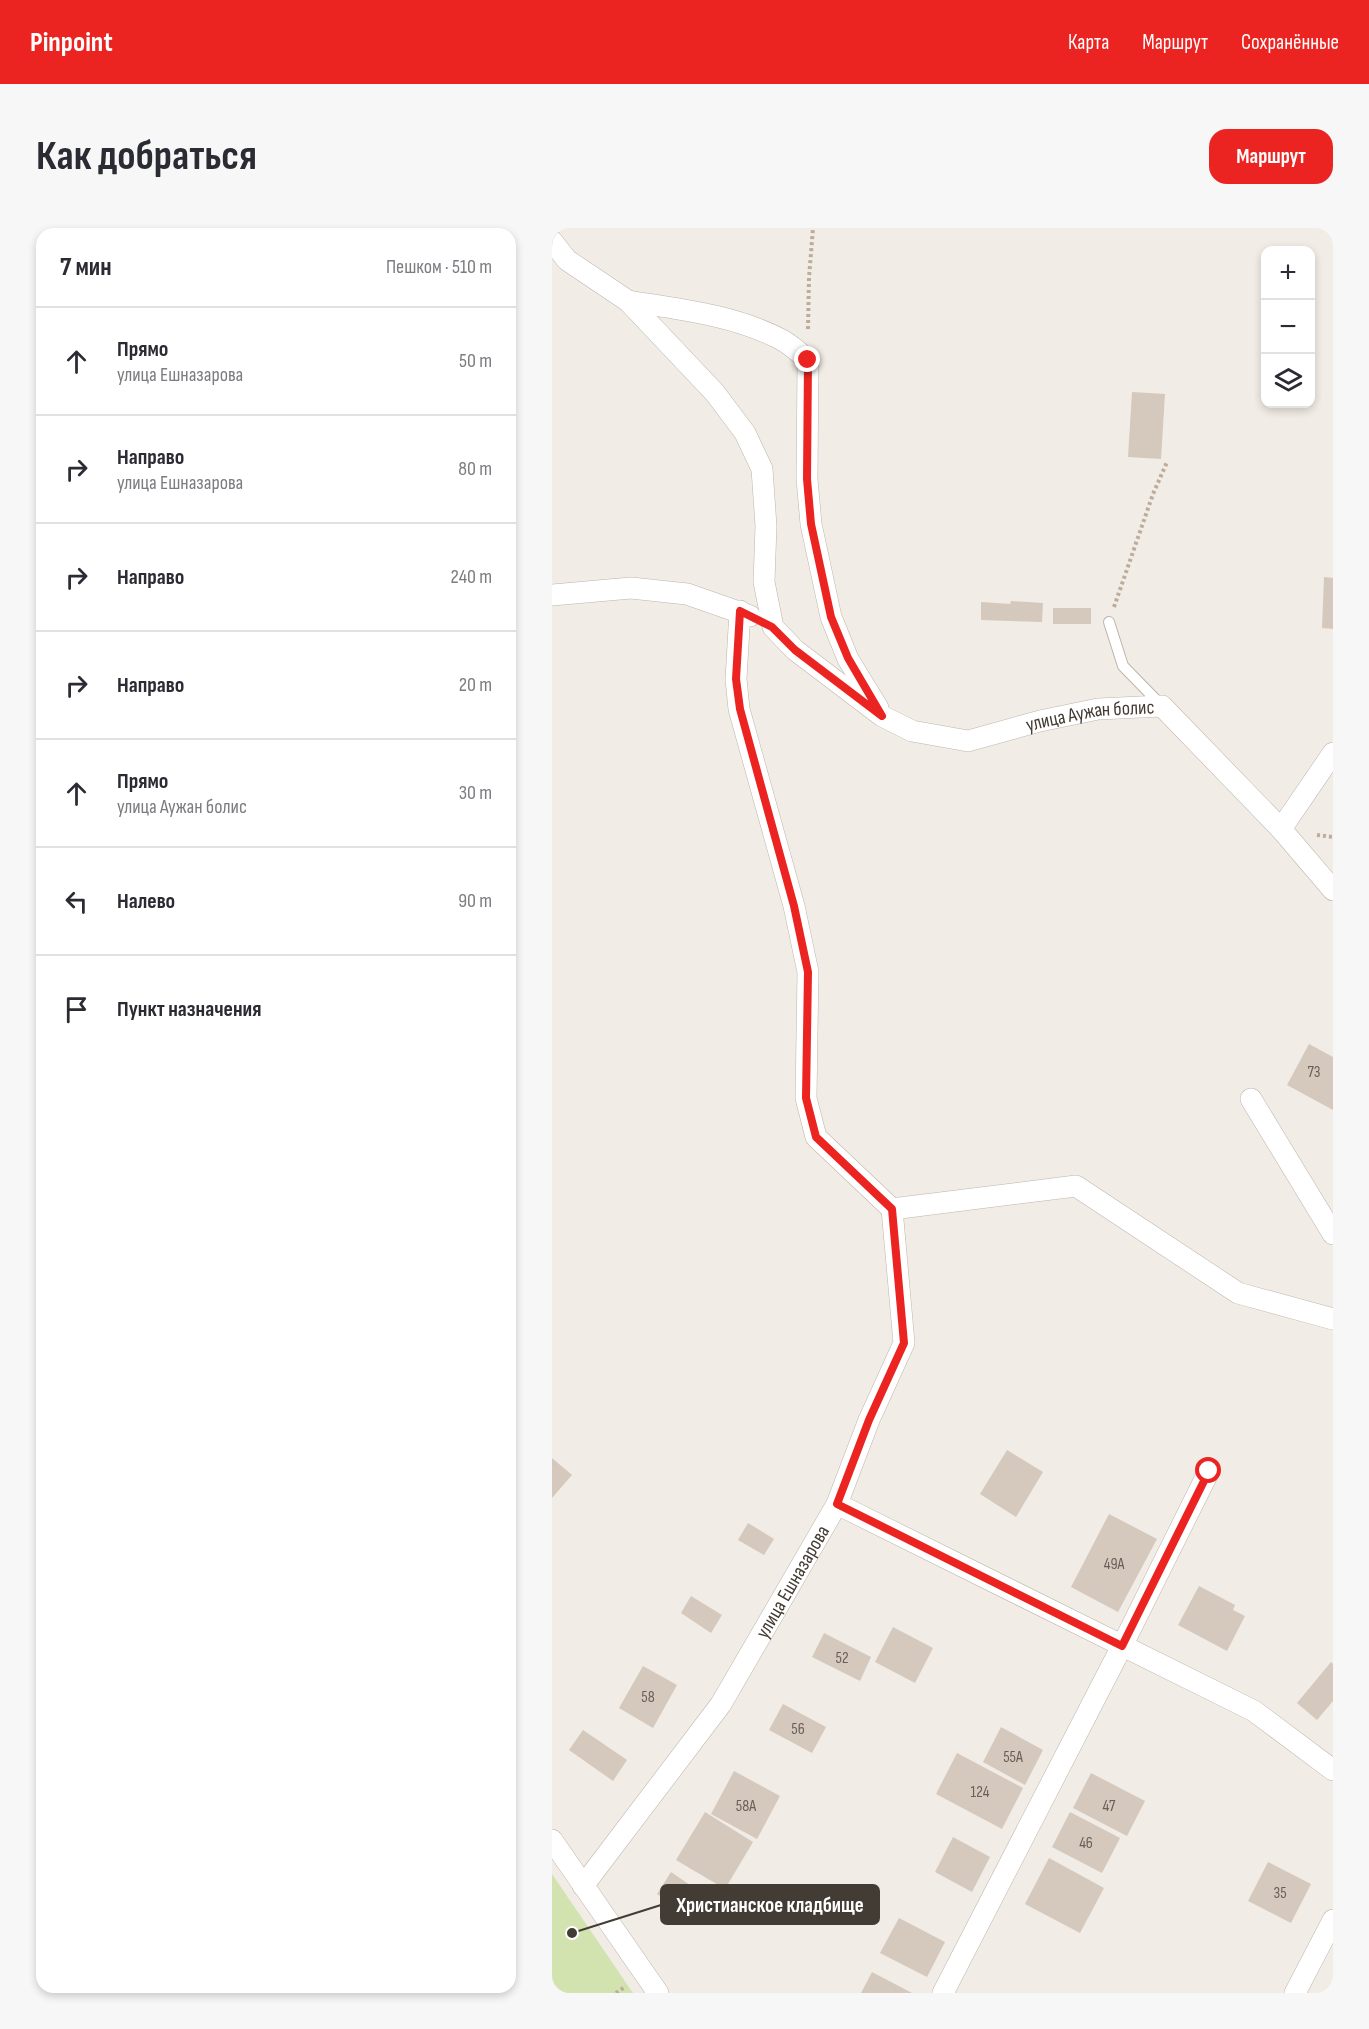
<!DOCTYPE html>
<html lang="ru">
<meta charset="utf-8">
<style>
:root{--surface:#fff;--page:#f7f7f7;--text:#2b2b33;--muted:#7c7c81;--line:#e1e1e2;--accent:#ec2421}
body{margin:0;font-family:"Sofia Sans Condensed",sans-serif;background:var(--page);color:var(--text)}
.controls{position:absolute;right:18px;top:18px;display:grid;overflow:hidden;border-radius:12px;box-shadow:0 3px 9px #0003}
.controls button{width:54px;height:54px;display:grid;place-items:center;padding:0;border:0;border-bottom:2px solid var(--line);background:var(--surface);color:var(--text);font:30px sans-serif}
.stop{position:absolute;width:18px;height:18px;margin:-14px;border:4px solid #ec2421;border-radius:50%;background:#fff}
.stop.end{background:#ec2421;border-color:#fff;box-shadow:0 2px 6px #0008}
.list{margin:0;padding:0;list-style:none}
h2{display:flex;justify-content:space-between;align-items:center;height:78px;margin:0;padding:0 24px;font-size:26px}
h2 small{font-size:20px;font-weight:400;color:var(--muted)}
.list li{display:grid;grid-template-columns:39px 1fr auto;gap:18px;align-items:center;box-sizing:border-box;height:108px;padding:0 24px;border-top:2px solid var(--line)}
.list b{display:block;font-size:22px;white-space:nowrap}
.list p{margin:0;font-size:20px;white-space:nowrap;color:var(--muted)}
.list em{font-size:20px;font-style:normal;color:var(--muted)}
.icon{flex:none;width:33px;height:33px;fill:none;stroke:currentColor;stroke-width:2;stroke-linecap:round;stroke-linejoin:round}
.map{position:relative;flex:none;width:781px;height:1765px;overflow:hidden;border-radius:18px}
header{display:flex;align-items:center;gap:36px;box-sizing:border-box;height:84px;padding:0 30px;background:var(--accent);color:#fff}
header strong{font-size:28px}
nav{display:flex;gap:33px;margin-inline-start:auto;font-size:21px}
.intro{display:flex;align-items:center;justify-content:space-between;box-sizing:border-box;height:144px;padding:0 36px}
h1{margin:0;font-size:42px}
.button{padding:15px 27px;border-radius:18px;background:var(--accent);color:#fff;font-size:21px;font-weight:700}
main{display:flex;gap:36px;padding:0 36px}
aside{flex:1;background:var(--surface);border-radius:18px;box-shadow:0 3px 9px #0003}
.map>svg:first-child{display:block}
.green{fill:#d3e3af}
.building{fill:#d5c9be}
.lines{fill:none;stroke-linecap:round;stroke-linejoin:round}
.service-casing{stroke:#bfb5ab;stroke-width:12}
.minor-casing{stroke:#bfb5ab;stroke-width:22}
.path{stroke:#bdac9a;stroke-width:4;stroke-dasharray:3 3;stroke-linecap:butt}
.service{stroke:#fff;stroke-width:10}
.minor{stroke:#fff;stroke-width:21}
.route{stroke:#ec2421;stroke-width:8}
.labels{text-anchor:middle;stroke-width:4.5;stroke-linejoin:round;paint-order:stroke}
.number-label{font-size:16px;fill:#685f57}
.street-label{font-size:20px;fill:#433c35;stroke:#fff}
.leader{fill:none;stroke:#433c35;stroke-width:2}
.callout-dot{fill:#433c35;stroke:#fff;stroke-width:2}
.callout{fill:#433c35;stroke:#433c35;stroke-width:2}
.callout-label{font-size:21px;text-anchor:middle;font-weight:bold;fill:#fff}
</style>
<header>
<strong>Pinpoint</strong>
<nav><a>Карта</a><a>Маршрут</a><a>Сохранённые</a></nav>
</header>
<div class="intro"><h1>Как добраться</h1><a class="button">Маршрут</a></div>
<main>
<aside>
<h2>7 мин<small>Пешком · 510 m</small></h2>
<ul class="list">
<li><svg class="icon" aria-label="ahead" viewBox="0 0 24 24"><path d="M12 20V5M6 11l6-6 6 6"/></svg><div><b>Прямо</b><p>улица Ешназарова</p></div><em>50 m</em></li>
<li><svg class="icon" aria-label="right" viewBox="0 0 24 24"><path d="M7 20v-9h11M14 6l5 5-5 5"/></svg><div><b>Направо</b><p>улица Ешназарова</p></div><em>80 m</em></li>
<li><svg class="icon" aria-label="right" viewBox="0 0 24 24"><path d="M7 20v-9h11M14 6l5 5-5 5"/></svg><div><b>Направо</b></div><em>240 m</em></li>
<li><svg class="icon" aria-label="right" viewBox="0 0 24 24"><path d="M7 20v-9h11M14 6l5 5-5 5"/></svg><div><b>Направо</b></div><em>20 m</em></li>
<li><svg class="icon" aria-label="ahead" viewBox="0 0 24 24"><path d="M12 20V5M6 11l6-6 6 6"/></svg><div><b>Прямо</b><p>улица Аужан болис</p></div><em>30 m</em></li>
<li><svg class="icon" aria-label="left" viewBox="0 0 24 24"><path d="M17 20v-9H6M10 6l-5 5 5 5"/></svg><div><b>Налево</b></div><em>90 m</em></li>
<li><svg class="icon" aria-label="arrive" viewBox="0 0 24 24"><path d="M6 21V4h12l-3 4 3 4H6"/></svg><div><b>Пункт назначения</b></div></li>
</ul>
</aside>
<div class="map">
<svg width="781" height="1765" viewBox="0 0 781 1765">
<rect width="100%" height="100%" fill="#f1ece5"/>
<path class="green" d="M0,1646L81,1765H0Z"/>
<g class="building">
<path d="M580,164L613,166L609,231L576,229Z"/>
<path d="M772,349L781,350V401L770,400Z"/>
<path d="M459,373L491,375L490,394L429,392V374L458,376Z"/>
<rect x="501" y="380" width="38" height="16"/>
<path d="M757,816L781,829V882L735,857Z"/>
<path d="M455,1222L491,1244L464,1289L428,1266Z"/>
<path d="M0,1230L20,1247L0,1270Z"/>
<path d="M557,1286L605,1311L566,1384L519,1359Z"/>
<path d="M196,1295L222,1311L212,1327L186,1312Z"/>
<path d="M647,1358L683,1377L681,1382L693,1388L675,1423L626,1397Z"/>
<path d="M139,1368L170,1387L159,1405L129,1385Z"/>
<path d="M341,1399L381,1420L363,1455L323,1434Z"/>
<path d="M272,1405L319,1429L308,1453L260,1429Z"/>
<path d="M779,1434L781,1436V1473L765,1492L745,1475Z"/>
<path d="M91,1438L125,1457L101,1500L67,1480Z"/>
<path d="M231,1476L274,1499L260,1525L217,1502Z"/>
<path d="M449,1499L491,1522L473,1557L431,1534Z"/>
<path d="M31,1502L75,1532L61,1553L17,1522Z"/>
<path d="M405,1525L471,1560L450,1601L384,1566Z"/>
<path d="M182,1543L228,1568L205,1611L159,1586Z"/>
<path d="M539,1545L593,1573L575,1608L521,1580Z"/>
<path d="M153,1584L201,1614L173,1661L124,1632Z"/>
<path d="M518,1584L568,1610L550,1645L500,1619Z"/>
<path d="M401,1609L438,1629L420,1664L383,1644Z"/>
<path d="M497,1630L552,1660L528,1705L473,1676Z"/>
<path d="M716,1634L759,1656L739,1695L696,1673Z"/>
<path d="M119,1644L154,1668L140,1689L105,1666Z"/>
<path d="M347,1690L393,1714L375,1749L328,1725Z"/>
<path d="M320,1744L360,1765H309Z"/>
</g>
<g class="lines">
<g class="service-casing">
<path id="service" d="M557,394L571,438L610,478"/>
</g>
<g class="minor-casing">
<g id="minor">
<path id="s1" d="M0,13L15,32L76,73L163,165L193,205L210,241L214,298L212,354L221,399L243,422L330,488L360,503L416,513L488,493L546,481L610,478L729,601L781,662"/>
<path d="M76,73C127,81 183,87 230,112C239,117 248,125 256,132L255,251L259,296L279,389L296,431L326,480"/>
<path d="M0,367L79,360L135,366L198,388"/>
<path d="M188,383L184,451L187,481L242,678L256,744L254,870L264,909L340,981"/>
<path d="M729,601L781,525"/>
<path d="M699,871L781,1006"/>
<path d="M285,1276L702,1483L781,1542"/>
<path d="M0,1612L106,1765"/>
<path id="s2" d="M31,1658L169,1476L285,1276L317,1192L352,1115L340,981L524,958L686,1065L781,1091"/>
<path d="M391,1765L570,1418L657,1243"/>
<path d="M743,1765L781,1692"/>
</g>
</g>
<g class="path">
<path d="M256,101L257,50L261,0"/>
<path d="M562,379L601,266L615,234"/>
<path d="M765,607L781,609"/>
<path d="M64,1765L74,1758"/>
</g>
<use href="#service" class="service"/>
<use href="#minor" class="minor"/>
</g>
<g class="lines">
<path class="route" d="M256,132L255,251L259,296L279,389L296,430L330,488L243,422L220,399L188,383L184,451L188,481L242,678L256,744L254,870L264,909L340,981L352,1115L317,1192L285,1276L570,1418L657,1243"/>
</g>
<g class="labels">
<g class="number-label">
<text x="762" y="849">73</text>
<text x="562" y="1341">49А</text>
<text x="290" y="1435">52</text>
<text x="96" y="1474">58</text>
<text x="246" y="1506">56</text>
<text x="461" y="1534">55А</text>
<text x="428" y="1569">124</text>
<text x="194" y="1583">58А</text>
<text x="557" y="1583">47</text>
<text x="534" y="1620">46</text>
<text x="728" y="1670">35</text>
</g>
<g class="street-label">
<text dy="7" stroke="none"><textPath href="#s1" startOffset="830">улица Аужан болис</textPath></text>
<text dy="7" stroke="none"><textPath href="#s2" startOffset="370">улица Ешназарова</textPath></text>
</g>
</g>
<path class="leader" d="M20 1705L109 1677"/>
<circle class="callout-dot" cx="20" cy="1705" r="6"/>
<rect class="callout" x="109" y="1657" width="218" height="39" rx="6"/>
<g class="callout-label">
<text x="218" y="1684">Христианское кладбище</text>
</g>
</svg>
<div class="controls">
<button>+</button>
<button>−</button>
<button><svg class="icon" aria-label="layers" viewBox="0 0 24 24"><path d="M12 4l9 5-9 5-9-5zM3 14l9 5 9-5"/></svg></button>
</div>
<div class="stop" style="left:657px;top:1243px"></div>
<div class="stop end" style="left:256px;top:132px"></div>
</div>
</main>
